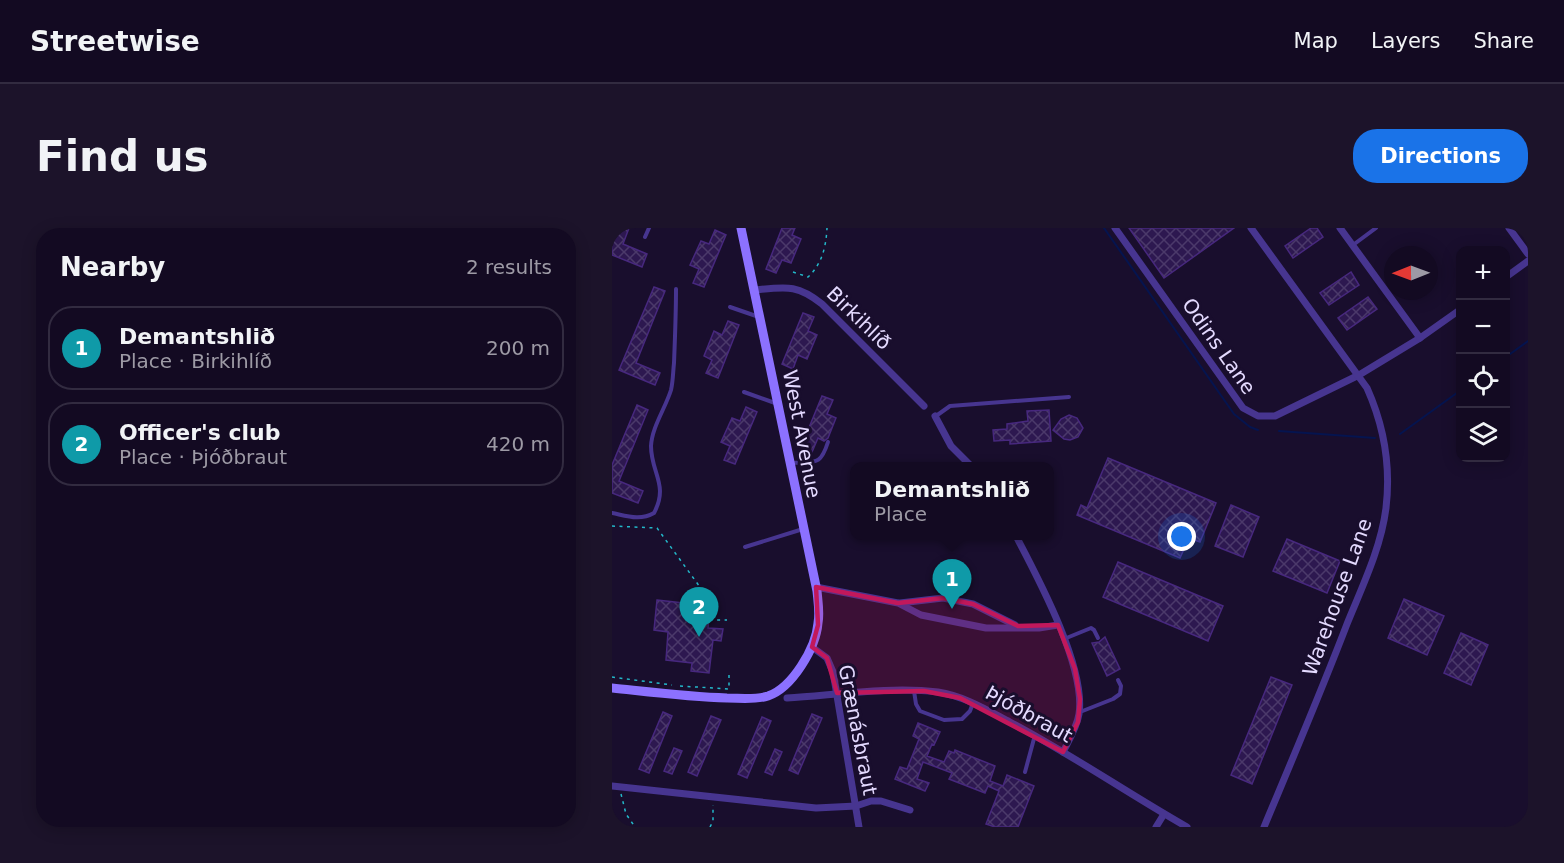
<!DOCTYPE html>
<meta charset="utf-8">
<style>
:root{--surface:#130a22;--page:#1c132a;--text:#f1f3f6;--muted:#9d9aa5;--line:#322b40;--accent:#1a73e8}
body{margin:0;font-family:"DejaVu Sans",sans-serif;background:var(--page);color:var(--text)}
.controls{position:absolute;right:18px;top:18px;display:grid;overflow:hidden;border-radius:12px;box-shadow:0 3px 15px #0003}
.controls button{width:54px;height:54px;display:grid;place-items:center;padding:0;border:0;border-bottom:2px solid var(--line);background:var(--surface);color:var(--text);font:30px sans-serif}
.compass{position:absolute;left:772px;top:18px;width:54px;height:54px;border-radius:50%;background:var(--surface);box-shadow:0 3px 15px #0003;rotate:269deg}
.you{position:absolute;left:570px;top:309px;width:21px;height:21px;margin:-15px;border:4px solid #fff;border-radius:50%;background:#1a73e8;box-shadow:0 0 0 9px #1a73e833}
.badge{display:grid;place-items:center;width:39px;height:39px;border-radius:50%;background:var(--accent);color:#fff;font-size:20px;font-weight:700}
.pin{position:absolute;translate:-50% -50px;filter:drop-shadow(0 2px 3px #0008)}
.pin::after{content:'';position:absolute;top:32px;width:21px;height:18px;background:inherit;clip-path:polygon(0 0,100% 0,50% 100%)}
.popup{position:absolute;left:238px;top:234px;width:204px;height:78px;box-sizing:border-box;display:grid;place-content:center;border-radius:12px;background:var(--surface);filter:drop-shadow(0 2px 4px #0005);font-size:20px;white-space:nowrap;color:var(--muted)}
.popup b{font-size:22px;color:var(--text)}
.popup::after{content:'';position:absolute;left:50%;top:100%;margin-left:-12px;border:12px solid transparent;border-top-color:var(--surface)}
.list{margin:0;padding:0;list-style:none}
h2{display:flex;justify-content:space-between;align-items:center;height:78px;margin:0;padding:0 24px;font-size:26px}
h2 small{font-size:20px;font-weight:400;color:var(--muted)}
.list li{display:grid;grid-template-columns:39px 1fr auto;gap:18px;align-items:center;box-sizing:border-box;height:84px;margin:0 12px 12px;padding:0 12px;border:2px solid var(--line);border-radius:24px}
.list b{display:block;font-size:22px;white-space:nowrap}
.list p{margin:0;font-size:20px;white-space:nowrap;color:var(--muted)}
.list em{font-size:20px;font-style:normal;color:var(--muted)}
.icon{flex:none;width:33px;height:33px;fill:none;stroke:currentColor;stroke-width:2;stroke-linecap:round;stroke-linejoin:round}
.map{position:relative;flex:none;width:916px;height:599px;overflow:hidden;border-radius:24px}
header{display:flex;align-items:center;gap:36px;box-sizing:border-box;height:84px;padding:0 30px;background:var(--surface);border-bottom:2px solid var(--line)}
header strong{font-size:28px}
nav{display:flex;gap:33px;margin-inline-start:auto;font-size:21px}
.intro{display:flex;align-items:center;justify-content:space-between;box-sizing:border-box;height:144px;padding:0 36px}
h1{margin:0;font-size:42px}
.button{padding:15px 27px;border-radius:24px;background:var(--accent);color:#fff;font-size:21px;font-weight:700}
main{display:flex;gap:36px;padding:0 36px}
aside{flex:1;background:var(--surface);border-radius:24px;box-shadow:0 3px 15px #0003}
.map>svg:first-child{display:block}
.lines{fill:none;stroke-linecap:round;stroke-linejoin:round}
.stream{stroke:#05144f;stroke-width:2}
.building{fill:url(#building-cross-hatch);stroke:#47287e;stroke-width:1.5}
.path{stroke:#23b9ca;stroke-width:1.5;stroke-dasharray:3 4.5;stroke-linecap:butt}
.lane{stroke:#473590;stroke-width:4}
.street{stroke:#473590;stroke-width:7}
.secondary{stroke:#8c71ff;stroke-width:9}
.marked{fill:#c2185b;fill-opacity:0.2;stroke:#c2185b;stroke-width:4.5;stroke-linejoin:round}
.labels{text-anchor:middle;stroke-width:6;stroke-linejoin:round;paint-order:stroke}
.street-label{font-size:20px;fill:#e4daff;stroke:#190e2d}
</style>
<header>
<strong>Streetwise</strong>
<nav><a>Map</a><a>Layers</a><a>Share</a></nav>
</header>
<div class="intro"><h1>Find us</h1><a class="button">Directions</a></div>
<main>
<aside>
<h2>Nearby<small>2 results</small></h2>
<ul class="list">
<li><span class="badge" style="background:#0f9aa8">1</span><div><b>Demantshlið</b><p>Place · Birkihlíð</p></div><em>200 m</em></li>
<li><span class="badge" style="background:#0f9aa8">2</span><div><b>Officer's club</b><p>Place · Þjóðbraut</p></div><em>420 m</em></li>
</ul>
</aside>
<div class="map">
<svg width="916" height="599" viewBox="0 0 916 599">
<defs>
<pattern id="building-cross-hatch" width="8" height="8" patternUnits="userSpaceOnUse" patternTransform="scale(1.5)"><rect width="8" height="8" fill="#2d1850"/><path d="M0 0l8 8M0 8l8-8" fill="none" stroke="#4b396a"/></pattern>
</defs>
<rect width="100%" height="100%" fill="#190e2d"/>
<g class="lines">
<g class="stream">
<path d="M492,0L622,186L638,199L646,202"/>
<path d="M894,129L916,113"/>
<path d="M667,203L763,210"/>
<path d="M788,206L849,162"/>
</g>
</g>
<g class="building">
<path d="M4,0H17L11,16L35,26L30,39L0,27V9Z"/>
<path d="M170,0H183L180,7L189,11L179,35L170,32L164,45L154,41Z"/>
<path d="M517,0H622L552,50Z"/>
<path d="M699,0H705L711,9L681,30L673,18Z"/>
<path d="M103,2L114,7L92,59L81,55L87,41L78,37L89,13L97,16Z"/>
<path d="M739,44L747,57L717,77L708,65Z"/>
<path d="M42,59L53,63L24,135L48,145L43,157L7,142Z"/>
<path d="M756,69L765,81L735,102L726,90Z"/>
<path d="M191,85L202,89L196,103L205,107L195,131L186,127L181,141L170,136Z"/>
<path d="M116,93L127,97L106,150L94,145L100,132L92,128L102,103L110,107Z"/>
<path d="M210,168L221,172L215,186L224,190L216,210L212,213L206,210L200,224L189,219Z"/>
<path d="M25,177L36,182L7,253L31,263L26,275L0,265V237Z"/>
<path d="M134,179L145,184L123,236L112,232L118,218L109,214L120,190L128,193Z"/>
<path d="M437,182L439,213L398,216V212L382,213L381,202L395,201V196L416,193L415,183Z"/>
<path d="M457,187L465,190L471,200L466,209L458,212L452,211L441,202L449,191Z"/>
<path d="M496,230L604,275L588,314L577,310L568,330L465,287L469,277L475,280Z"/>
<path d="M619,277L647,289L631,329L603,318Z"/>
<path d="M675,311L728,333L715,365L661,343Z"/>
<path d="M506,334L611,378L596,413L491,369Z"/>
<path d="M792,371L832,388L815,427L776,410Z"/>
<path d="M45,372L98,378L96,400L111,401L109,413L101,412L97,445L79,443L80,435L54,432L56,404L42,402Z"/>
<path d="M849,405L876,417L859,457L832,445Z"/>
<path d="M493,409L508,441L495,448L480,415L487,414Z"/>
<path d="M659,449L680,457L640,556L619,547Z"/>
<path d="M51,484L60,488L37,545L27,541Z"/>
<path d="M200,486L210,490L186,546L177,542Z"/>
<path d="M99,488L109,492L85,548L76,544Z"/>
<path d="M150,489L159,493L135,550L126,546Z"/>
<path d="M306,495L328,504L322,517L320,516L315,528L332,534L337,523L342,525L343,522L383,538L378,553L391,558L395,547L422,558L406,599H383L374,596L387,563L376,558L373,565L337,551L340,545L311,534L305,551L317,555L313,563L283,551L288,539L295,541L307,511L301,508Z"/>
<path d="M62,520L70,523L60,546L52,543Z"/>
<path d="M163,521L170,524L160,547L153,544Z"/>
</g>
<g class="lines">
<g class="path">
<path d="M181,44L196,49C210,36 214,19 215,0"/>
<path d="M0,298L45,300L101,377L103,392H115"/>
<path d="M0,449L60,457"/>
<path d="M68,458L117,461V445"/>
<path d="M9,566L14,586L23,599"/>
<path d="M98,599L101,593V577"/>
</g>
<g class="lane">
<path d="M33,9L37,0"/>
<path d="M741,17L764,0"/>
<path d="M118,79L147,89"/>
<path d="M132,164L163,175"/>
<path d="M324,188L338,178L457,169"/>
<path d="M179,235C203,233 208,239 216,214"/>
<path d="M0,285C15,288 28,293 42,285C57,257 39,245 39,218C40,199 53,181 59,162C61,154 61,144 62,135C63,110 64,86 64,61"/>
<path d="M133,319L191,301"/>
<path d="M452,411L479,400L482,402L486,410"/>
<path d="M302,463L304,476L308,483L332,492L350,491L358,483L361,475"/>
<path d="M468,484L501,471L508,466L509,458L506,452"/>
<path d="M413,544L423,507"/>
</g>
<g class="street">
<path d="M503,0L631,180L646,188H663L747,147L808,110L849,81"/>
<path d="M639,0L755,160C772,198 779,238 774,280C769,320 750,359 735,396C709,464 680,532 652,599"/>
<path d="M728,0L808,110"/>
<path d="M897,0L916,26"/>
<path d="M894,49L916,33"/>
<path d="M143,62C174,59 185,56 210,76L312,178"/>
<path d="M323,188L339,218L359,238"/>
<path d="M404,308C426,350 474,439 467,486C465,499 457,512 451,524"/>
<path d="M204,359L286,375L309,387L374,400H427L446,397"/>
<path d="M288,375L331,370L361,376L403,397"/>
<path d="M200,419L215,430L221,444L247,599"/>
<path d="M175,470C223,467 279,458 326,464C352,468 375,482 398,494C459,526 515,565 575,599"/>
<path d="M0,558L204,580L244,578L259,573H269L298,582"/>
<path d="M544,599L552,586"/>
</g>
<path class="secondary" d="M0,460C38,464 77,469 115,470C128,470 143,472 156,468C180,460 204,420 206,395C208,385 206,374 205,363L129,0"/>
</g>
<path class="marked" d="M204,359L286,375L331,370L361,376L406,398L446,397L463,441L468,471L466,494L451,524L348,470L312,463L225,465L215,430L200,419L206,397Z"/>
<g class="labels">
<g class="street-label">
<text transform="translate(247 90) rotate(44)" y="7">Birkihlíð</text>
<text transform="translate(607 118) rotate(55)" y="7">Odins Lane</text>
<text transform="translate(190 206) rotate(79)" y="7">West Avenue</text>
<text transform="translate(725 369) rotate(-70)" y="7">Warehouse Lane</text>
<text transform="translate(417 486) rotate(29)" y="7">Þjóðbraut</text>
<text transform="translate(246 502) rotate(79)" y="7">Grænásbraut</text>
</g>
</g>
</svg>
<div class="controls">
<button>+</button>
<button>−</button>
<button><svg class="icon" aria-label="locate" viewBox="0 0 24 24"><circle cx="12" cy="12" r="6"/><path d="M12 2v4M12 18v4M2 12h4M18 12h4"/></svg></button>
<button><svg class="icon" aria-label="layers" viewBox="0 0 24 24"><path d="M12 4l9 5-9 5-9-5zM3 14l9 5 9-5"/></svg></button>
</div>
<svg class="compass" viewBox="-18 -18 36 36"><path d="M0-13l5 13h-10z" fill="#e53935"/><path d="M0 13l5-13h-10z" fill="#9d9aa5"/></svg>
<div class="you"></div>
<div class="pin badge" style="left:340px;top:381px;background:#0f9aa8">1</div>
<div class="popup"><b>Demantshlið</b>Place</div>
<div class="pin badge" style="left:87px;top:409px;background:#0f9aa8">2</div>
</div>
</main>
